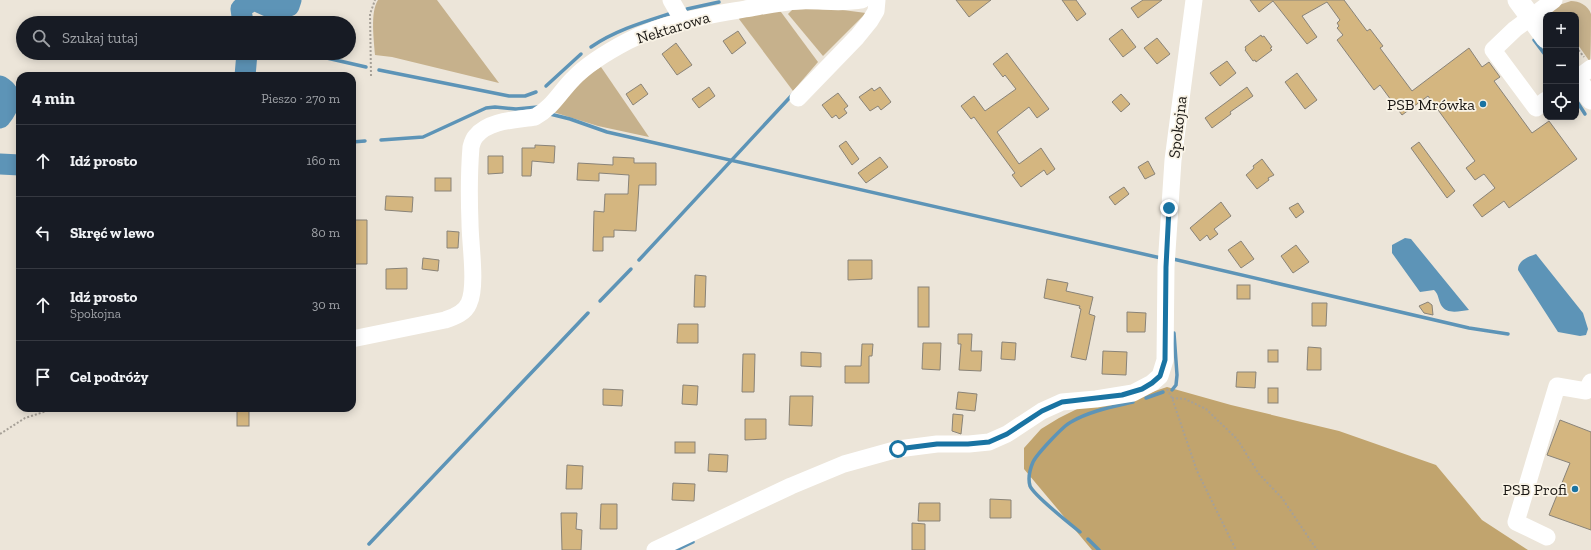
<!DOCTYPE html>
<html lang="pl">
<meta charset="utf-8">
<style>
:root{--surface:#171b24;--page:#242831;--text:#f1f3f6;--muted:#9ea1a6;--line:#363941}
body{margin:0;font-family:"Zilla Slab",serif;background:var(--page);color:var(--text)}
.controls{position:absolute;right:12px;top:12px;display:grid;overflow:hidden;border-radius:8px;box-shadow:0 2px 10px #0003}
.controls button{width:36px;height:36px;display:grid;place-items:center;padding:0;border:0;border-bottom:1px solid var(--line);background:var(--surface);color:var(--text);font:20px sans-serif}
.stop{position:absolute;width:12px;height:12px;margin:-9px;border:3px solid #1973a2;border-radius:50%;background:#fff}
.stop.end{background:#1973a2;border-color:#fff;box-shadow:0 1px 4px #0008}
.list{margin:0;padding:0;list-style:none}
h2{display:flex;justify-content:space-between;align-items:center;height:52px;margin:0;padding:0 16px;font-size:17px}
h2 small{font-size:13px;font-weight:400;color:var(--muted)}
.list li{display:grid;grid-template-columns:26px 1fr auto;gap:12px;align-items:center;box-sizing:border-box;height:72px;padding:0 16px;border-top:1px solid var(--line)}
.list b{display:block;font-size:15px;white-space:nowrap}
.list p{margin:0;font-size:13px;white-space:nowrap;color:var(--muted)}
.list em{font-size:13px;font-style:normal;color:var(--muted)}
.icon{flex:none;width:22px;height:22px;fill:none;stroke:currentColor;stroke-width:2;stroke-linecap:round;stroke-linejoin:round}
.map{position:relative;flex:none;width:1591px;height:550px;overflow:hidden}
.search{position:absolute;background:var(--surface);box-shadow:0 2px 10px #0003;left:16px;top:16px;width:340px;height:44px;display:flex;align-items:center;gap:10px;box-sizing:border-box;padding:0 14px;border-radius:22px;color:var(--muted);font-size:15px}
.panel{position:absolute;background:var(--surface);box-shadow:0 2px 10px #0003;left:16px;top:72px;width:340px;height:340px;border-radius:12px}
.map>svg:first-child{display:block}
.green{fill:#c6b18c}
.forest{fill:#c1a46e}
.water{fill:#5d94b7}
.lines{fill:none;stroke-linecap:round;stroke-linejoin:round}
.stream{stroke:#5d94b7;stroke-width:3.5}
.river{stroke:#5d94b7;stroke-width:21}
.building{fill:#d4b680;stroke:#898378}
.path{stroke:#a6a097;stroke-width:2;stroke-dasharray:2 2;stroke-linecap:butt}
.minor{stroke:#fff;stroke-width:17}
.major{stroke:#fff;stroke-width:21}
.route{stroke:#1973a2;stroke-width:5}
.poi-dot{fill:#1973a2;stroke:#f9f3e6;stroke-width:1.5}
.labels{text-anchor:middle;stroke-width:3.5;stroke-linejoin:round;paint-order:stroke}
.street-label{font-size:16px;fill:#1a1713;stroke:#f9f3e6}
.poi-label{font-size:16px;fill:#1a1713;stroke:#f9f3e6;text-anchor:end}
</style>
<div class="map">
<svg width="1591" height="550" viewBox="0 0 1591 550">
<rect width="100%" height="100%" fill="#ece5d9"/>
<g class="green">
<path d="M378,0H437L499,83L392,57L375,55C374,40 370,12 378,0Z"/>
<path d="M1571,1C1579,1 1588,5 1591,14C1591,18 1591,56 1590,62L1576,42V15H1552L1548,10L1559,5Z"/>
<path d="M806,9H835L866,13L823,56L788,14L792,10Z"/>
<path d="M777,10L781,12L818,62L793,91L739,19L741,15Z"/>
<path d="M601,67L649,137L598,126L553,112L587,75Z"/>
</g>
<path class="forest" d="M1167,387L1231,405L1339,431L1436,465L1482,520L1528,550H1092L1024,469V448L1041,429L1059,418L1081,407L1140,396Z"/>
<g class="water">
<path d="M1405,238L1411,239L1469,310C1459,311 1447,315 1441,305C1438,299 1439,295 1434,290L1420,292L1392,253V245Z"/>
<path d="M1536,254L1583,313L1588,329L1586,335L1580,336L1558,332L1518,270C1518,260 1528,257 1536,254Z"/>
</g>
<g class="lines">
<g class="stream">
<path d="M687,9L719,2"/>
<path d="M1534,40L1546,56"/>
<path d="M591,47C616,30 644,22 672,13"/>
<path d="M305,53L366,67"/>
<path d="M379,70L509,96H525L536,92"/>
<path d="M546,86L581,54"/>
<path d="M1576,100L1585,114"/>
<path d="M550,114L570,119L607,132L1161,258"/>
<path d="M381,140L423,137L486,108L495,107L516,109L538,107"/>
<path d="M352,142L365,141"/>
<path d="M1173,259L1469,328L1508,334"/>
<path d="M639,260L793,94"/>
<path d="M600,301L631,269"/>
<path d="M1172,390L1176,385L1177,375L1174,333"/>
<path d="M1146,398L1163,392"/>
<path d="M1080,532C1070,524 1034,495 1030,486C1028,479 1030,469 1033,462C1037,454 1063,426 1071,422C1090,411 1112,407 1133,402"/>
<path d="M1088,539L1099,550"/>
<path d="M369,544L588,313"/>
<path d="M676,550L693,542"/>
</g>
<g class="river">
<path d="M243,23L241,9L245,5L254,0C269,6 273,12 289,6L291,0"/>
<path d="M245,76L247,53"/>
<path d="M0,86C15,95 9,107 0,118"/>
<path d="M0,164L20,165"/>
</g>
</g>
<g class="building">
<path d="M956,0H991L969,17Z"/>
<path d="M1062,0H1076L1086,14L1077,21Z"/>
<path d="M1143,0H1162L1138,18L1131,8Z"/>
<path d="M1250,0H1344L1367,31L1370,29L1383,46L1380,48L1412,91L1469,48L1482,67L1489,62L1500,77L1494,81L1532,133L1549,121L1577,159L1509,208L1504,201L1482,217L1473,205L1495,188L1484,174L1475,180L1466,168L1475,161L1428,96L1402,115L1380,85L1374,90L1337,40L1343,35L1337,28L1339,26L1337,23L1340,20L1327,2L1302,16L1317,37L1307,44L1273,1L1259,12Z"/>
<path d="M1122,29L1136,47L1123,57L1109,39Z"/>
<path d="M738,31L746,43L732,54L723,41Z"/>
<path d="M1261,35L1262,37L1264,36L1272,47L1270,48L1272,50L1256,62L1255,60L1253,61L1245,50L1246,49L1245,47Z"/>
<path d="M1157,38L1170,54L1157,64L1144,48Z"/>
<path d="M676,43L692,65L677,75L662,54Z"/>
<path d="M1007,53L1049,109L1037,118L1029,107L997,132L1019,164L1041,148L1055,169L1047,175L1044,170L1021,187L1012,175L1015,173L974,117L971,119L961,106L974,96L985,111L1016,89L1005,75L1003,77L993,64Z"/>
<path d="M1227,61L1236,73L1220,86L1210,73Z"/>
<path d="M1297,73L1317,100L1305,109L1285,82Z"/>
<path d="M641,84L648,94L633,105L626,94Z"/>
<path d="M709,87L715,96L699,108L692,99Z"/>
<path d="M880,87L891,102L881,110L878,106L870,111L859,97L872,88L874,91Z"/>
<path d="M1247,87L1253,96L1230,112L1231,114L1212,128L1205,118Z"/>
<path d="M838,93L848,106L844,109L847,113L839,119L836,115L832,118L822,105Z"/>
<path d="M1121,94L1130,104L1121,112L1112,102Z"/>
<path d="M846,141L859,159L852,165L839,146Z"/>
<path d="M1419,142L1455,191L1447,198L1411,148Z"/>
<path d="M535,145L555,146L554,163L532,161L531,176H522V148H535Z"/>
<path d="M488,156H503V173L488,174Z"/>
<path d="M613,157L634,158V163H656V185H639L636,231L614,230V237H603V251H593L594,211L604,212L605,194H628L629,175L599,173V181L577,180L578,163L613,165Z"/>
<path d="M880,157L888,167L866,183L858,173Z"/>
<path d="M1262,159L1274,175L1268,178L1269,180L1257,189L1246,175L1254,168L1253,166Z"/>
<path d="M1148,161L1155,174L1145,179L1138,167Z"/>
<rect x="435" y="178" width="16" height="13"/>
<path d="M1124,187L1129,194L1115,205L1109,197Z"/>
<path d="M386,196L413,197L412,212L385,210Z"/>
<path d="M1221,202L1231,216L1214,229L1218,234L1210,240L1207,235L1200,241L1190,228Z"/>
<path d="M1298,203L1304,212L1296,218L1289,208Z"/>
<path d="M352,220H367V264H353Z"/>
<path d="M447,231L459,232L458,248H447Z"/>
<path d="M1241,241L1254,259L1241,268L1228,250Z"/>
<path d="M1296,245L1309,262L1293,273L1281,256Z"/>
<path d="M423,258L439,260L438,271L422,269Z"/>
<path d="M848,260H872V279L848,280Z"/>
<path d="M407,268V289H386V269Z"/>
<path d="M695,275L706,276L705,307H694Z"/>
<path d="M1047,279L1068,283L1066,291L1093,297L1089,314L1095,316L1086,360L1071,357L1081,309L1079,308L1080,306L1044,298Z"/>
<rect x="1237" y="285" width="13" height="14"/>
<rect x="918" y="287" width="11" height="40"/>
<path d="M1428,302L1432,305L1433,315L1424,313L1419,306Z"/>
<path d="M1312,303H1327L1326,326H1312Z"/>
<path d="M1127,312L1146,313L1145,332H1127Z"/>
<path d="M678,324H698V343H677Z"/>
<path d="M958,334H972L971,351H982L981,371L959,370L961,344H958Z"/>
<path d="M1002,342L1016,343L1015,360L1001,359Z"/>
<path d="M923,343H941L940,370L922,369Z"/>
<path d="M862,344H873L872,356H869V383H845V366H861Z"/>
<path d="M1308,347L1321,348V370H1307Z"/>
<rect x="1268" y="350" width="10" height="12"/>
<path d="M1103,351L1127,352L1126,375L1102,374Z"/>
<path d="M801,352L821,353V367L801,366Z"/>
<path d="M743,354H755L754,392H742Z"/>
<path d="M1237,372H1256L1255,388L1236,387Z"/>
<path d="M683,385L698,386L697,405L682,404Z"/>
<rect x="1268" y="388" width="10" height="15"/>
<path d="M603,389L623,390L622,406L603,405Z"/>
<path d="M958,392L977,394L975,411L956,409Z"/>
<path d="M790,396H813L812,426L789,425Z"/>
<rect x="237" y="408" width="12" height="18"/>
<path d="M953,414L963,415L961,434L952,431Z"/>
<path d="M745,419H766V439L745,440Z"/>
<path d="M1560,420L1591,432V530L1549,515L1570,463L1547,455Z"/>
<rect x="675" y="442" width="20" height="11"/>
<path d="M709,454L728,455L727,472L708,471Z"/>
<path d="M567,465L583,466L582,489H566Z"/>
<path d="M673,483L695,484L694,501L672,500Z"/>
<path d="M990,499L1011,500V518H990Z"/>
<path d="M919,503H940V521H918Z"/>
<path d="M601,504H617V529H600Z"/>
<path d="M561,513H577L576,529L582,530L581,550H562Z"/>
<path d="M912,523L925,524V550H912Z"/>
</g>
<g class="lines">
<g class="path">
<path d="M1576,47L1584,57"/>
<path d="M371,76L370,14L375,0"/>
<path d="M1167,389L1172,398L1197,471L1236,550"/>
<path d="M1172,398L1185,399L1206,409L1237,439L1259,474L1282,498L1317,550"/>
<path d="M103,408H111"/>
<path d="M0,434L25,418L56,408"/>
</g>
<g class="minor">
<path d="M671,0L683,21"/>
<path d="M1576,79L1591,68"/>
<path d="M798,98L857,37L870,21L876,11L877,0"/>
<path d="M1546,100L1536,108L1493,50L1515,29L1554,0"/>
<path d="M352,339L445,320C455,317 465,313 469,303C477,286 470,243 470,223C469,198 469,172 471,147C472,143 473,139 476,136C489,120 517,120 535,117C552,108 560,92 573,79C588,63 609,51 628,41C664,22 705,16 745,9C763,6 781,2 799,1C820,0 841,4 862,0"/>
<path d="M1547,537L1516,522L1557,386L1586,391L1591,382"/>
<path d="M655,550L791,486L844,464L898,449L937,444H969L989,442L1007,434L1042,411L1062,402L1096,399L1133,393L1152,383L1160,376L1165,360L1166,267L1173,160L1194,0"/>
</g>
<g class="major">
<path d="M1518,0L1546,38"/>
<path d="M1576,79L1591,99"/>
</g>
</g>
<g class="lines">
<path class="route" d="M898,449L937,444H968L989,442L1007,434L1042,411L1062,402L1122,395L1142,389L1152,383L1160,376L1165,360L1166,267L1169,208"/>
</g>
<g class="poi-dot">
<circle cx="1483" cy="104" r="4"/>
<circle cx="1575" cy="489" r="4"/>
</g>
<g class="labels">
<g class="street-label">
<text transform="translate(673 27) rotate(-17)" y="6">Nektarowa</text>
<text transform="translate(1177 127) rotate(-83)" y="6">Spokojna</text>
</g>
<g class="poi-label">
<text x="1475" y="110">PSB Mrówka</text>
<text x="1567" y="495">PSB Profi</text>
</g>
</g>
</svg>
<div class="controls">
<button>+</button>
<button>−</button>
<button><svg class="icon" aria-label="locate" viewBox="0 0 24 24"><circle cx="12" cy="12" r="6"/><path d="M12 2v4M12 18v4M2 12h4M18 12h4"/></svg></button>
</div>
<div class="stop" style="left:898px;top:449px"></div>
<div class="stop end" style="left:1169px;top:208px"></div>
<div class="search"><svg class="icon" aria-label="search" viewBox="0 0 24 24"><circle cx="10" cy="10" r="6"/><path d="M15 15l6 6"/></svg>Szukaj tutaj</div>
<section class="panel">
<h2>4 min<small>Pieszo · 270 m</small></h2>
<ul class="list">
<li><svg class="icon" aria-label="ahead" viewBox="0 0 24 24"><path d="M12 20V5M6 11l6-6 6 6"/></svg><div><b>Idź prosto</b></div><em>160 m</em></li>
<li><svg class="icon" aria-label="left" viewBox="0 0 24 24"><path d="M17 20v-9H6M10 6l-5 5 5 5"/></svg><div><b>Skręć w lewo</b></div><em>80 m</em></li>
<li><svg class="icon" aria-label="ahead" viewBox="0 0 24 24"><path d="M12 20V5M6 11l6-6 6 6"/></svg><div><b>Idź prosto</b><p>Spokojna</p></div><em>30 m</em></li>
<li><svg class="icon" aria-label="arrive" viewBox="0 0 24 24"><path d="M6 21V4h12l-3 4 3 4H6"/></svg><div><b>Cel podróży</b></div></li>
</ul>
</section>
</div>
